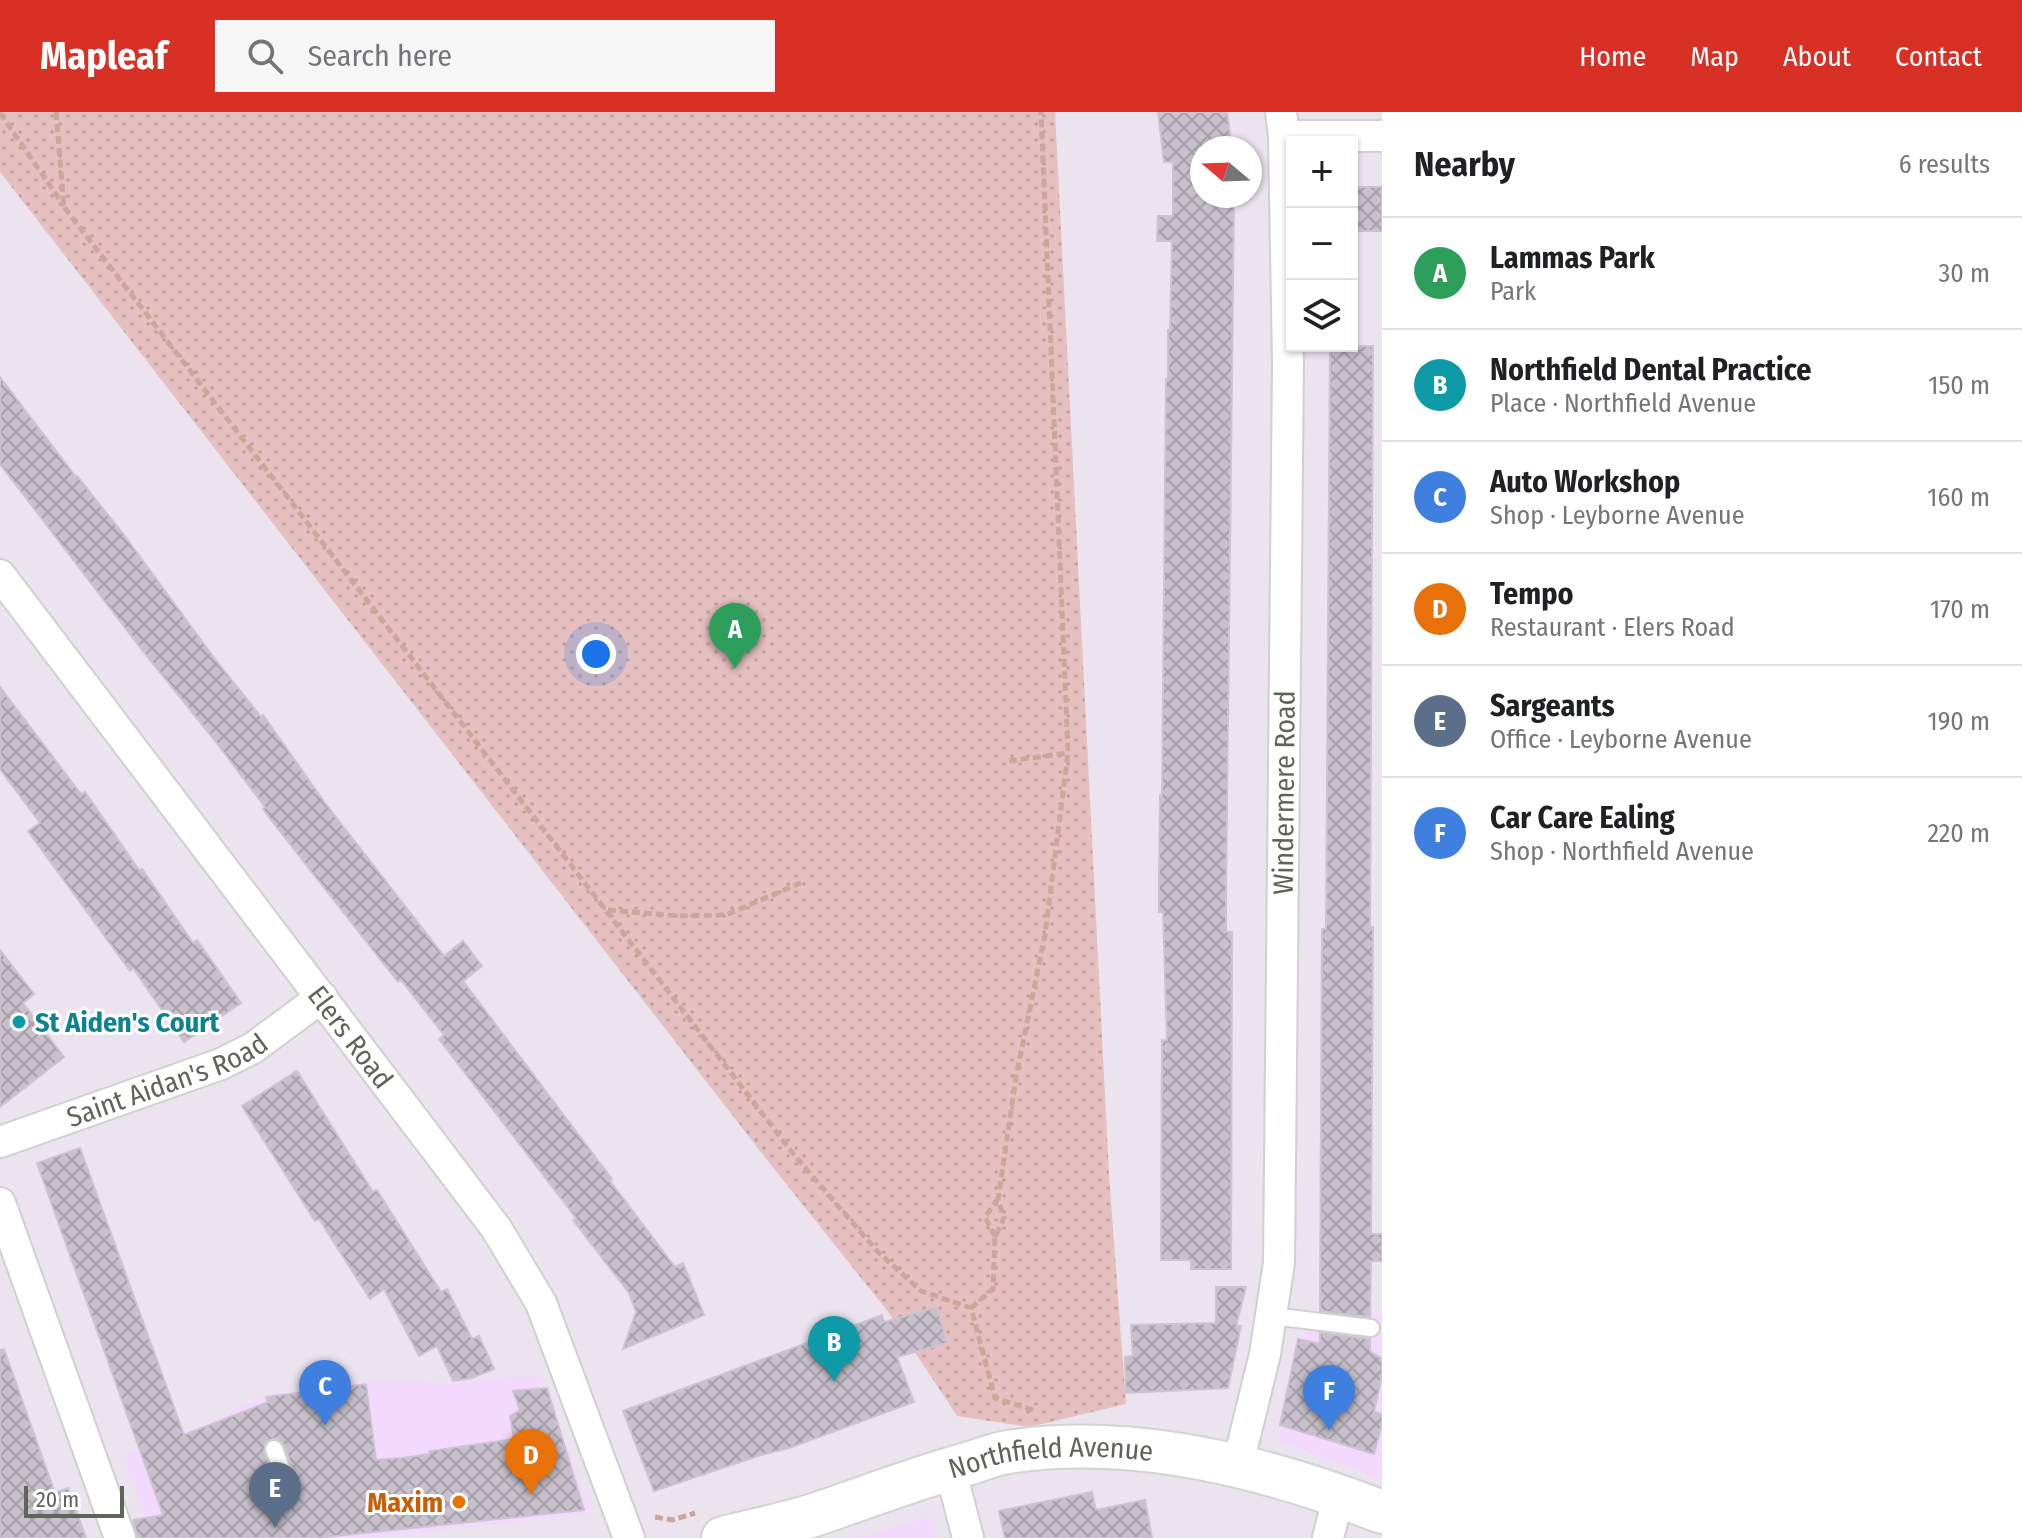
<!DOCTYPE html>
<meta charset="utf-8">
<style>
:root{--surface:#fff;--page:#f6f6f6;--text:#202124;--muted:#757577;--line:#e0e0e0;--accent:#d93025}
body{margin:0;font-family:"Fira Sans Condensed",sans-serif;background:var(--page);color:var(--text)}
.controls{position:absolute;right:24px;top:24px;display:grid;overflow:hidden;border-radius:0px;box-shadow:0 2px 6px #0004}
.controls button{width:72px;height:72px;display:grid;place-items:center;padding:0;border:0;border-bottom:2px solid var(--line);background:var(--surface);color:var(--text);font:40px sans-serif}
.compass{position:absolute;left:1190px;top:24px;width:72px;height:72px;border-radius:50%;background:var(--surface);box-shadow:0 2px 6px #0004;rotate:289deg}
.scale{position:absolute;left:24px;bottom:20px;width:100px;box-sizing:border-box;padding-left:8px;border:4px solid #5f645b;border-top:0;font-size:22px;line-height:28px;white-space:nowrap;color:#5f645b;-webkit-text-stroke:6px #fff;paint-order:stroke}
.you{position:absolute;left:596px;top:542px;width:28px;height:28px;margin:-20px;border:6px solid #fff;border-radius:50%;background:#1a73e8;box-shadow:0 0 0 12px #1a73e833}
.badge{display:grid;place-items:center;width:52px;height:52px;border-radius:50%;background:var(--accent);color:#fff;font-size:26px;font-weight:700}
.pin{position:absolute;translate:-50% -66px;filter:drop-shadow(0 2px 4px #0008)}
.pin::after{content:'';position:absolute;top:42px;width:28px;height:24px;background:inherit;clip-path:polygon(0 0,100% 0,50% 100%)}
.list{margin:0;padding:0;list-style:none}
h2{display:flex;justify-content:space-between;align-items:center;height:104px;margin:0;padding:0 32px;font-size:34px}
h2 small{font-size:26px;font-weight:400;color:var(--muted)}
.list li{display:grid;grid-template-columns:52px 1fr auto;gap:24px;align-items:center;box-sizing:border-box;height:112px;padding:0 32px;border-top:2px solid var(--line)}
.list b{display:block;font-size:30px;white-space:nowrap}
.list p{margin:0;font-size:26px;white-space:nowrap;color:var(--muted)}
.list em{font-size:26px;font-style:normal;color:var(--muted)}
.icon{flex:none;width:44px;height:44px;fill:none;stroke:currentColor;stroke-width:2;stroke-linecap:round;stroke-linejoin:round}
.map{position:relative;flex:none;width:1382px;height:1426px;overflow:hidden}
header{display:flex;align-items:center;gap:48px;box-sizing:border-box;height:112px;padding:0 40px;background:var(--accent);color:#fff}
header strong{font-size:38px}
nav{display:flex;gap:44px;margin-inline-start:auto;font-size:28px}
.search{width:560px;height:72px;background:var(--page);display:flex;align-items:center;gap:20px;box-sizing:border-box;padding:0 28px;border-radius:0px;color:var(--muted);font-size:30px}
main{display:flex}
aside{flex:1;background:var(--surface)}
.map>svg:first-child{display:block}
.commercial{fill:#f4d9fe}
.park{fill:url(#park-dots)}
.building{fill:url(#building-cross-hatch);stroke:#cdc2d3;stroke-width:2;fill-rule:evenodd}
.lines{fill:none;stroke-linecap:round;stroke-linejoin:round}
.service-casing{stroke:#ced2cc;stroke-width:20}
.minor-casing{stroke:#ced2cc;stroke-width:34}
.secondary-casing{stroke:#d1d6ce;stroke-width:46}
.path{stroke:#c9a79a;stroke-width:5;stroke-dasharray:8 4;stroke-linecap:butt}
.service{stroke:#fff;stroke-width:16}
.minor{stroke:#fff;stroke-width:30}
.secondary{stroke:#fff;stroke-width:42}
.culture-dot{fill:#0f9aa8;stroke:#fff;stroke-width:3}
.food-dot{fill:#e8710a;stroke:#fff;stroke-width:3}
.labels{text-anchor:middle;stroke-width:6;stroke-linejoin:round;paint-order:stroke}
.street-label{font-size:28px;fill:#5f645b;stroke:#fff}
.culture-label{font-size:28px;font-weight:bold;fill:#0d838f;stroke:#fff;text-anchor:start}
.food-label{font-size:28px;font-weight:bold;fill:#c56008;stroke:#fff;text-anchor:end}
</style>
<header>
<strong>Mapleaf</strong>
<div class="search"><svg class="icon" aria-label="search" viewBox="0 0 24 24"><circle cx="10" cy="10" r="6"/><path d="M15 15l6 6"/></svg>Search here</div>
<nav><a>Home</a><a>Map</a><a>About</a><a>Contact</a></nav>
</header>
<main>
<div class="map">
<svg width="1382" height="1426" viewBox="0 0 1382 1426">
<defs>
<pattern id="park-dots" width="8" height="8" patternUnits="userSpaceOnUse" patternTransform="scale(2)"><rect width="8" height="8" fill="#e6c0c0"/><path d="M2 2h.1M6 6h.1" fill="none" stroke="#bea09f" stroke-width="1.8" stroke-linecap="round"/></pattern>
<pattern id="building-cross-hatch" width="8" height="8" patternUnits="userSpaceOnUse" patternTransform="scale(2)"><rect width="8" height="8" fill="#c8c1cc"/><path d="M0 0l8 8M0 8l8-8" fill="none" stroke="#a6a0a9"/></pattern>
</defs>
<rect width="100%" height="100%" fill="#ebe3ee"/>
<g class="commercial">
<path d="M1382,1202V1367L1279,1329L1307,1203Z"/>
<path d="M539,1263L592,1401L370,1426H152L123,1342L205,1313L265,1284L368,1268L448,1271Z"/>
<path d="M930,1405L934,1426H860Z"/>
</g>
<path class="park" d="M0,0H1055L1109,1062L1126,1292L1029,1315L957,1304L889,1201L771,1053L0,60Z"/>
<g class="building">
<path d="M1158,0H1227L1232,36H1202V84H1234L1226,783V820H1232L1231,1157H1191V1148H1161L1162,928H1167L1163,800H1159V768L1160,683H1162L1166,267H1168V218H1170L1172,129H1157L1158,104H1173V50H1164Z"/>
<rect x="1352" y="75" width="30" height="44"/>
<path d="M1330,234H1373L1370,815H1373L1371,1122H1382V1149H1371L1370,1205L1320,1199L1322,817H1326Z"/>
<path d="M0,265L76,365L77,364L124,423L215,547L261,605L263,603L325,691L444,844L463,829L482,854L463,869L581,1026L612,1067L610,1069L675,1155L683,1151L704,1203L623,1237L636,1200L629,1181L573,1108L576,1106L439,927L444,923L401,868L398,870L278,717L263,697L265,695L216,630L142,538L0,352Z"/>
<path d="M0,575L81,682L85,680L139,758L142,757L193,831L197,828L241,891L184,930L133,856L130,859L28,719L40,711L0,657Z"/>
<path d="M0,838L34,882L23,891L64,945L0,995Z"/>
<path d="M297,959L373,1080L377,1078L441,1180L447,1177L472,1227L479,1224L494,1257L472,1266L453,1269L437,1234L419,1244L384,1177L370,1187L319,1107L315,1109L242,994Z"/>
<path d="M80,1036L184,1323L268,1290L266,1285L366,1272L376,1348L402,1346L430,1342V1339L514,1327L510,1304L520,1298L513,1279L547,1276L584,1398L317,1426H138L133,1408L163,1403L37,1051ZM276,1326L284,1333L299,1373L298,1382L292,1386L283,1385L279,1381L264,1340L266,1330Z"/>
<path d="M1216,1175H1246L1236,1214H1241L1228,1276L1126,1281L1125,1245L1133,1244L1131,1213L1216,1211Z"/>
<path d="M937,1195L947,1231L897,1245L914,1290L789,1336L761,1343L654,1379L623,1299L882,1203L884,1210Z"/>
<path d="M1320,1221L1370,1227V1239L1382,1247V1263L1374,1300L1382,1302V1312L1374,1342L1280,1313L1298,1227L1320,1232Z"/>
<path d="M4,1237L55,1381L68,1376L86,1426H0V1238Z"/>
<path d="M1092,1380L1096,1398L1145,1388L1152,1426H1005L999,1399Z"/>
</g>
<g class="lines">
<g class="service-casing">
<g id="service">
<path d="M1272,1204L1371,1216"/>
<path d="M274,1337L289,1376"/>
</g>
</g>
<g class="minor-casing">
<g id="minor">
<path d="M1284,24H1382"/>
<path id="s1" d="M0,463L496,1116L541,1191L629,1426"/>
<path id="s2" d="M0,1030L221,952L253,936L322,885"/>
<path d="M0,1091L120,1426"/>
<path d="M950,1356L968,1426"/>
<path id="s3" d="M1237,1356L1265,1242L1279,1151L1288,252L1284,24L1281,0"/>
<path d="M1328,1426L1339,1383"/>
</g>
</g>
<g class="secondary-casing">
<g id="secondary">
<path id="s4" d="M723,1426C754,1418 787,1412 817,1402C867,1385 916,1366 967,1352C981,1348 994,1342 1008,1340C1132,1321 1267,1355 1382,1400"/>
</g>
</g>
<g class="path">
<path d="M56,0L64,95L795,1044L877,1139L921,1179L971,1196L995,1286L1036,1299"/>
<path d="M0,1L64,94"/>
<path d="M1009,649L1068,641"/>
<path d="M608,798L678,804L726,803L805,769"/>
<path d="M995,1124L985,1105L997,1088"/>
<path d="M971,1196L993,1177L995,1125L1004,1106L998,1088L1016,965L1045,823L1068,641L1041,0"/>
<path d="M655,1405L672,1408L695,1401"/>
</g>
<use href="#service" class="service"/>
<use href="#minor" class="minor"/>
<use href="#secondary" class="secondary"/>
</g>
<circle class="culture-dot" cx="19" cy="910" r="8"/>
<circle class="food-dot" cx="459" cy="1390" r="8"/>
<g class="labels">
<g class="street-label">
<text dy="10" stroke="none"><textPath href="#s3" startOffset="680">Windermere Road</textPath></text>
<text dy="10" stroke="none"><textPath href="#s1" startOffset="580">Elers Road</textPath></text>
<text dy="10" stroke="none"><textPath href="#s2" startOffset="178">Saint Aidan's Road</textPath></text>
<text dy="10" stroke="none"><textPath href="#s4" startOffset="340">Northfield Avenue</textPath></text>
</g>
<g class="culture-label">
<text x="35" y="920">St Aiden's Court</text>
</g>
<g class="food-label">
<text x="443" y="1400">Maxim</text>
</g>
</g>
</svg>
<div class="controls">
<button>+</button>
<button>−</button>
<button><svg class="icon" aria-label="layers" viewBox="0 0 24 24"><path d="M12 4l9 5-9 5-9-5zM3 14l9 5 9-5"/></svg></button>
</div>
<svg class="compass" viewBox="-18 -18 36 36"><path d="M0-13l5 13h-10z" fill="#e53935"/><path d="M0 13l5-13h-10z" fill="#757577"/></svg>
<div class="scale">20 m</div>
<div class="you"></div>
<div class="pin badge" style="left:735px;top:557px;background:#2e9e5b">A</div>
<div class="pin badge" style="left:834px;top:1270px;background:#0f9aa8">B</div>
<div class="pin badge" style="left:325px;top:1314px;background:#3f7fe0">C</div>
<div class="pin badge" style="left:531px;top:1383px;background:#e8710a">D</div>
<div class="pin badge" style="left:275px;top:1416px;background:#5c6f8a">E</div>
<div class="pin badge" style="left:1329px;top:1319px;background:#3f7fe0">F</div>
</div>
<aside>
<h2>Nearby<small>6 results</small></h2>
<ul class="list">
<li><span class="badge" style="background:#2e9e5b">A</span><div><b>Lammas Park</b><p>Park</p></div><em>30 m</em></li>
<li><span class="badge" style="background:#0f9aa8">B</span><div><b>Northfield Dental Practice</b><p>Place · Northfield Avenue</p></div><em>150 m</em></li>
<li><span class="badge" style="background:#3f7fe0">C</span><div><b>Auto Workshop</b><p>Shop · Leyborne Avenue</p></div><em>160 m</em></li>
<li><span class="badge" style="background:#e8710a">D</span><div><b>Tempo</b><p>Restaurant · Elers Road</p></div><em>170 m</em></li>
<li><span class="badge" style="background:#5c6f8a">E</span><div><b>Sargeants</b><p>Office · Leyborne Avenue</p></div><em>190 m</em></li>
<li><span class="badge" style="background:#3f7fe0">F</span><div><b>Car Care Ealing</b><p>Shop · Northfield Avenue</p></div><em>220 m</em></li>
</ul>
</aside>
</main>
